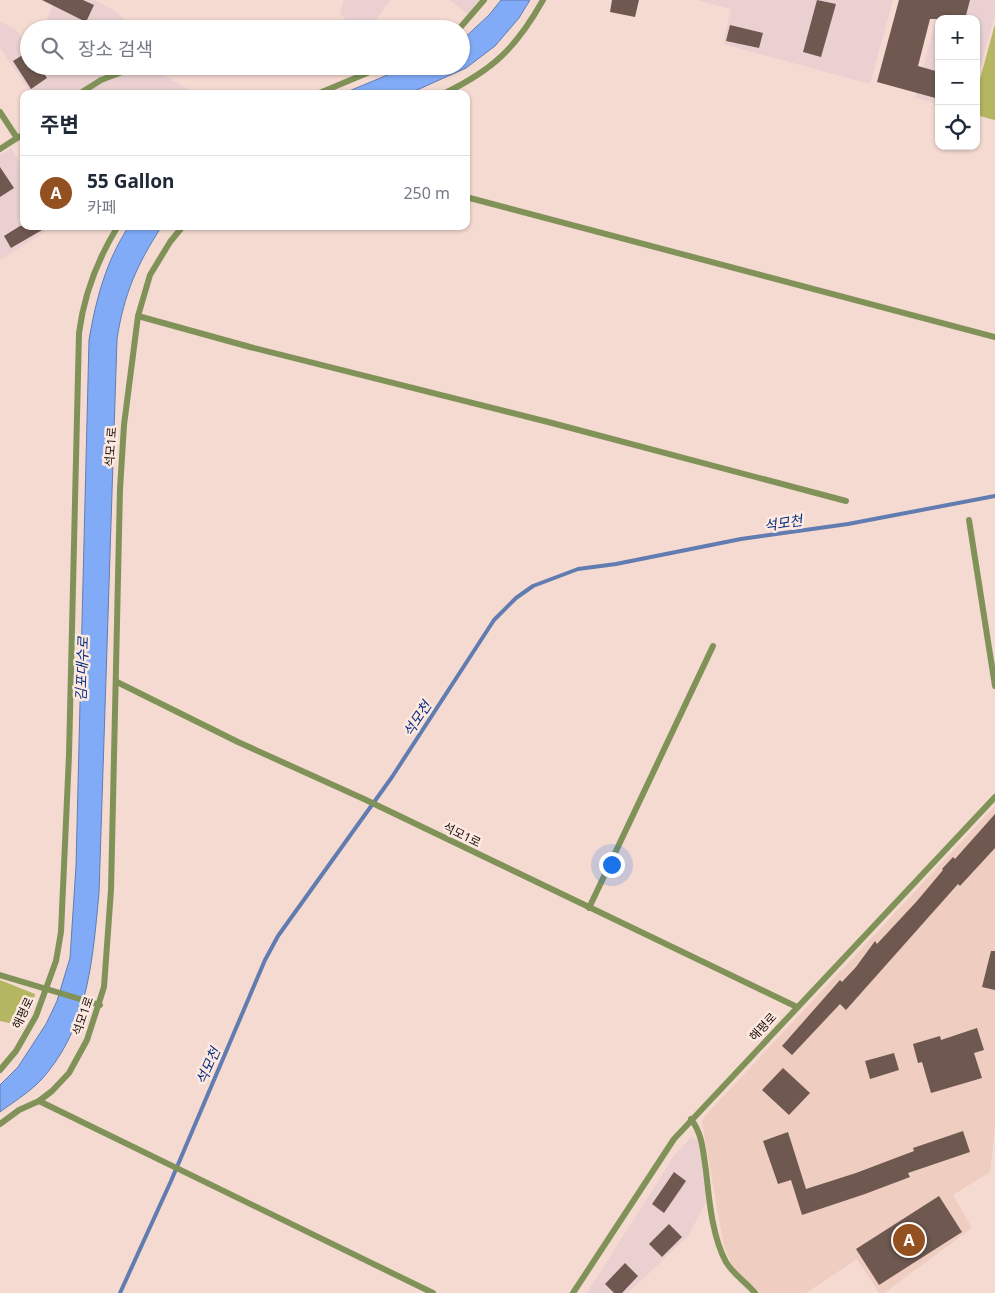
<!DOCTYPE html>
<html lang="ko">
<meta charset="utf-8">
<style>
:root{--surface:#fff;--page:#f6f6f7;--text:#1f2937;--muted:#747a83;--line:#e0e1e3;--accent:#935020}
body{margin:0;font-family:"Noto Sans","Noto Sans KR",sans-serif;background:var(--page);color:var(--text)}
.controls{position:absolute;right:15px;top:15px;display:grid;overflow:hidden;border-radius:10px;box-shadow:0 1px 4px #0004}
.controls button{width:45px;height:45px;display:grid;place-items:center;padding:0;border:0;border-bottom:1px solid var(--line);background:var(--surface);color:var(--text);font:25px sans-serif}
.you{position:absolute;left:611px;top:864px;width:18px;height:18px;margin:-12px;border:4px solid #fff;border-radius:50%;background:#1a73e8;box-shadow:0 0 0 8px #1a73e833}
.badge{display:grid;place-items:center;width:32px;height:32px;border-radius:50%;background:var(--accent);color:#fff;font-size:16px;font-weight:700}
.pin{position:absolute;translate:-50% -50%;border:2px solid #fff;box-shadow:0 1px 5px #0006}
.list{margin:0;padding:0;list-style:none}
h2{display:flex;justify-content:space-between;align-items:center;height:65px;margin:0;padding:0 20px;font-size:21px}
h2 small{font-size:16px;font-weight:400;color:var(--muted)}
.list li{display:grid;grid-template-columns:32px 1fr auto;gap:15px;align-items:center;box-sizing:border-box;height:75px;padding:0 20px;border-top:1px solid var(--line)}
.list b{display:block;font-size:19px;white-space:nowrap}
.list p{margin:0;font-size:16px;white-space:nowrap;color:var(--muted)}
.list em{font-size:16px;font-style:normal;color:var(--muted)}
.icon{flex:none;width:28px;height:28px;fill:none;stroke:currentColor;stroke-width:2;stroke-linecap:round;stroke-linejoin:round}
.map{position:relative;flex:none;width:995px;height:1293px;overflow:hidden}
.search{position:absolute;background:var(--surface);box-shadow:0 1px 4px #0004;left:20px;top:20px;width:450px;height:55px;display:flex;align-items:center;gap:12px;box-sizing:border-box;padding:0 18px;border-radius:28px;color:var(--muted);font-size:19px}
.panel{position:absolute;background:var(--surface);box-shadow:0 1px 4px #0004;left:20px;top:90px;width:450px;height:140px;border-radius:10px}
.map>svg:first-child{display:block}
.built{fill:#efcdc0}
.industrial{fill:#ead0d0}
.green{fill:#b4b661}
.water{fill:#82abf7;stroke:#617cb0}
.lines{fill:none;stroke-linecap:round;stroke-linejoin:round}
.stream{stroke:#617cb0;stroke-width:4}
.building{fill:#6e5850}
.lane{stroke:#819259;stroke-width:6}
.labels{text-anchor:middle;stroke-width:5;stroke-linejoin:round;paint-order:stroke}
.street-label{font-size:12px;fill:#150d0a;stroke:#fee9e1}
.water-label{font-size:14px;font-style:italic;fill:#032c81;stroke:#fee9e1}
</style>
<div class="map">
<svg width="995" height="1293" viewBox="0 0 995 1293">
<rect width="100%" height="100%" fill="#f5dad1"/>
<path class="built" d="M995,806V1128L990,1172L953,1195L972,1228L884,1293H879L857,1259L806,1293H760L733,1267L724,1247L702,1122L704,1117Z"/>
<g class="industrial">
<path d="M55,0H94L112,9L135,29H43Z"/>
<path d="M344,0H390L370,29H355L340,14Z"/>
<path d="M449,0H479L468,14Z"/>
<path d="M696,0H893L870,84L723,44L731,9Z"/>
<path d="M941,0H995V14L976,84V19H939V104L915,98Z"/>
<path d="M0,21L15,29L29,47V66H157L161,73L195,94H31L0,47Z"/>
<path d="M11,148L24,168V226L47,228L42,234L0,260V156Z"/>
<path d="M691,1137L698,1140L700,1148L706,1202L688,1236L628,1293H587L674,1156Z"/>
</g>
<g class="green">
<path d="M995,24V120L976,115V94Z"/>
<path d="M0,980L35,994L33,1006L23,1026L0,1021Z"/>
</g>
<g class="water">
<path d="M501,0H530L519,18L495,46L466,68L408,94H342L409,66H461V41L489,15Z"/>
<path d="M129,226H162C137,264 124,294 117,339L99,893C93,955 89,1022 47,1073C35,1089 16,1100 0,1112V1085L18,1067L46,1024L57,1001L70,958L76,866L89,340C96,299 106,261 129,226Z"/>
</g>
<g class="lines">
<path class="stream" d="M120,1293L171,1181L265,960L278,936L392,777L494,620L516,598L533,586L578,569L616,564L741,539L848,524L995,496"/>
</g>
<g class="building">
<path d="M42,0H83L94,5L86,22Z"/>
<path d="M612,0H639L635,17L610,12Z"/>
<path d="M817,0L836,4L821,57L803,52Z"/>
<path d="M899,0H970L965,19H930L918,66L939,72V99L877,82Z"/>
<path d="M730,25L763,33L759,48L726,41Z"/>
<path d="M29,51V66H39L47,78L31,89L13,61Z"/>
<path d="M0,167L14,188L0,197Z"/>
<path d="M20,226H49L11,248L4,236Z"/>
<path d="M995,814V848L960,886L958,884L846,1010L840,1004L792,1055L782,1046L840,980L842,982L856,967L875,941L877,944L917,901L943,870L942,869L953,857L955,859Z"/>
<path d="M991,951H995V990L982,987Z"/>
<path d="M977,1028L984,1050L974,1053L982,1078L931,1093L922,1062L918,1063L913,1044L940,1036L941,1040Z"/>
<path d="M894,1053L899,1070L870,1079L865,1061Z"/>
<path d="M783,1068L810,1093L789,1115L762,1090Z"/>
<path d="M963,1131L970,1152L908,1173L910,1177L865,1194L802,1215L791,1180L778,1184L763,1141L788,1132L806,1189L856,1173L914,1151L913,1148Z"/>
<path d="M674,1172L686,1181L664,1213L652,1204Z"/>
<path d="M939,1196L962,1232L879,1285L856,1249Z"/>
<path d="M669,1224L682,1237L662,1257L649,1244Z"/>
<path d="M625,1263L638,1276L622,1293H614L605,1284Z"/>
</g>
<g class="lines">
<g class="lane">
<path d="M459,29L484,0"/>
<path d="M79,94L101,80L138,66"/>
<path d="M317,94L384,66"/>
<path d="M443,94C493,70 516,48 543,0"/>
<path d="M0,112L17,138L24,134"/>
<path d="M0,149L17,138"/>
<path d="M466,197L995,337"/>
<path d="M138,316L250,347L552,423L846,501"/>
<path d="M969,520L995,686"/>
<path d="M117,682L238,742L364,799L797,1007"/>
<path d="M589,908L713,646"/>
<path d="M0,975L100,1005"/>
<path d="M0,1070L16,1051L36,1016L56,961L61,932L69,755L79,333C84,294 97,260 118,226"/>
<path d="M39,1101L433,1293"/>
<path d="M691,1119C703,1135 703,1152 706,1171C709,1199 712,1236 726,1262C733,1274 746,1282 755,1293"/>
<path d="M0,1124L19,1110L39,1101L52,1091L69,1073L87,1040L104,987L111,890L120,489L124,425L138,316L150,275L170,242L183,226"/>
<path d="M573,1293L674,1139L995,797"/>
</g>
</g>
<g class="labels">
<g class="street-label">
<text transform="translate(111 447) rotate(-86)" y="4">석모1로</text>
<text transform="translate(462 835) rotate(26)" y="4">석모1로</text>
<text transform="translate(23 1013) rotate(-65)" y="4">해평로</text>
<text transform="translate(83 1016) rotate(-71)" y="4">석모1로</text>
<text transform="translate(763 1027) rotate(-47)" y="4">해평로</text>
</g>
<g class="water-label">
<text transform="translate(783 523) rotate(-9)" y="5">석모천</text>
<text transform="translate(82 669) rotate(-88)" y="5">김포대수로</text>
<text transform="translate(417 719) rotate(-57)" y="5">석모천</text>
<text transform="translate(208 1066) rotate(-66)" y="5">석모천</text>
</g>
</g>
</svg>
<div class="controls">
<button>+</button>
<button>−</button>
<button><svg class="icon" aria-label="locate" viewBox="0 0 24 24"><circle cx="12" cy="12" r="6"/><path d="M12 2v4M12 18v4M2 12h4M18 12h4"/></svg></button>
</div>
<div class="you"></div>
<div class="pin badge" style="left:909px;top:1240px">A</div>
<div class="search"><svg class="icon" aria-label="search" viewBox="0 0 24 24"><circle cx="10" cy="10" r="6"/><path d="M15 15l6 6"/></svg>장소 검색</div>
<section class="panel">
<h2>주변<small></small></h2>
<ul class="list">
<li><span class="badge">A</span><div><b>55 Gallon</b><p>카페</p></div><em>250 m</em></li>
</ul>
</section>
</div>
